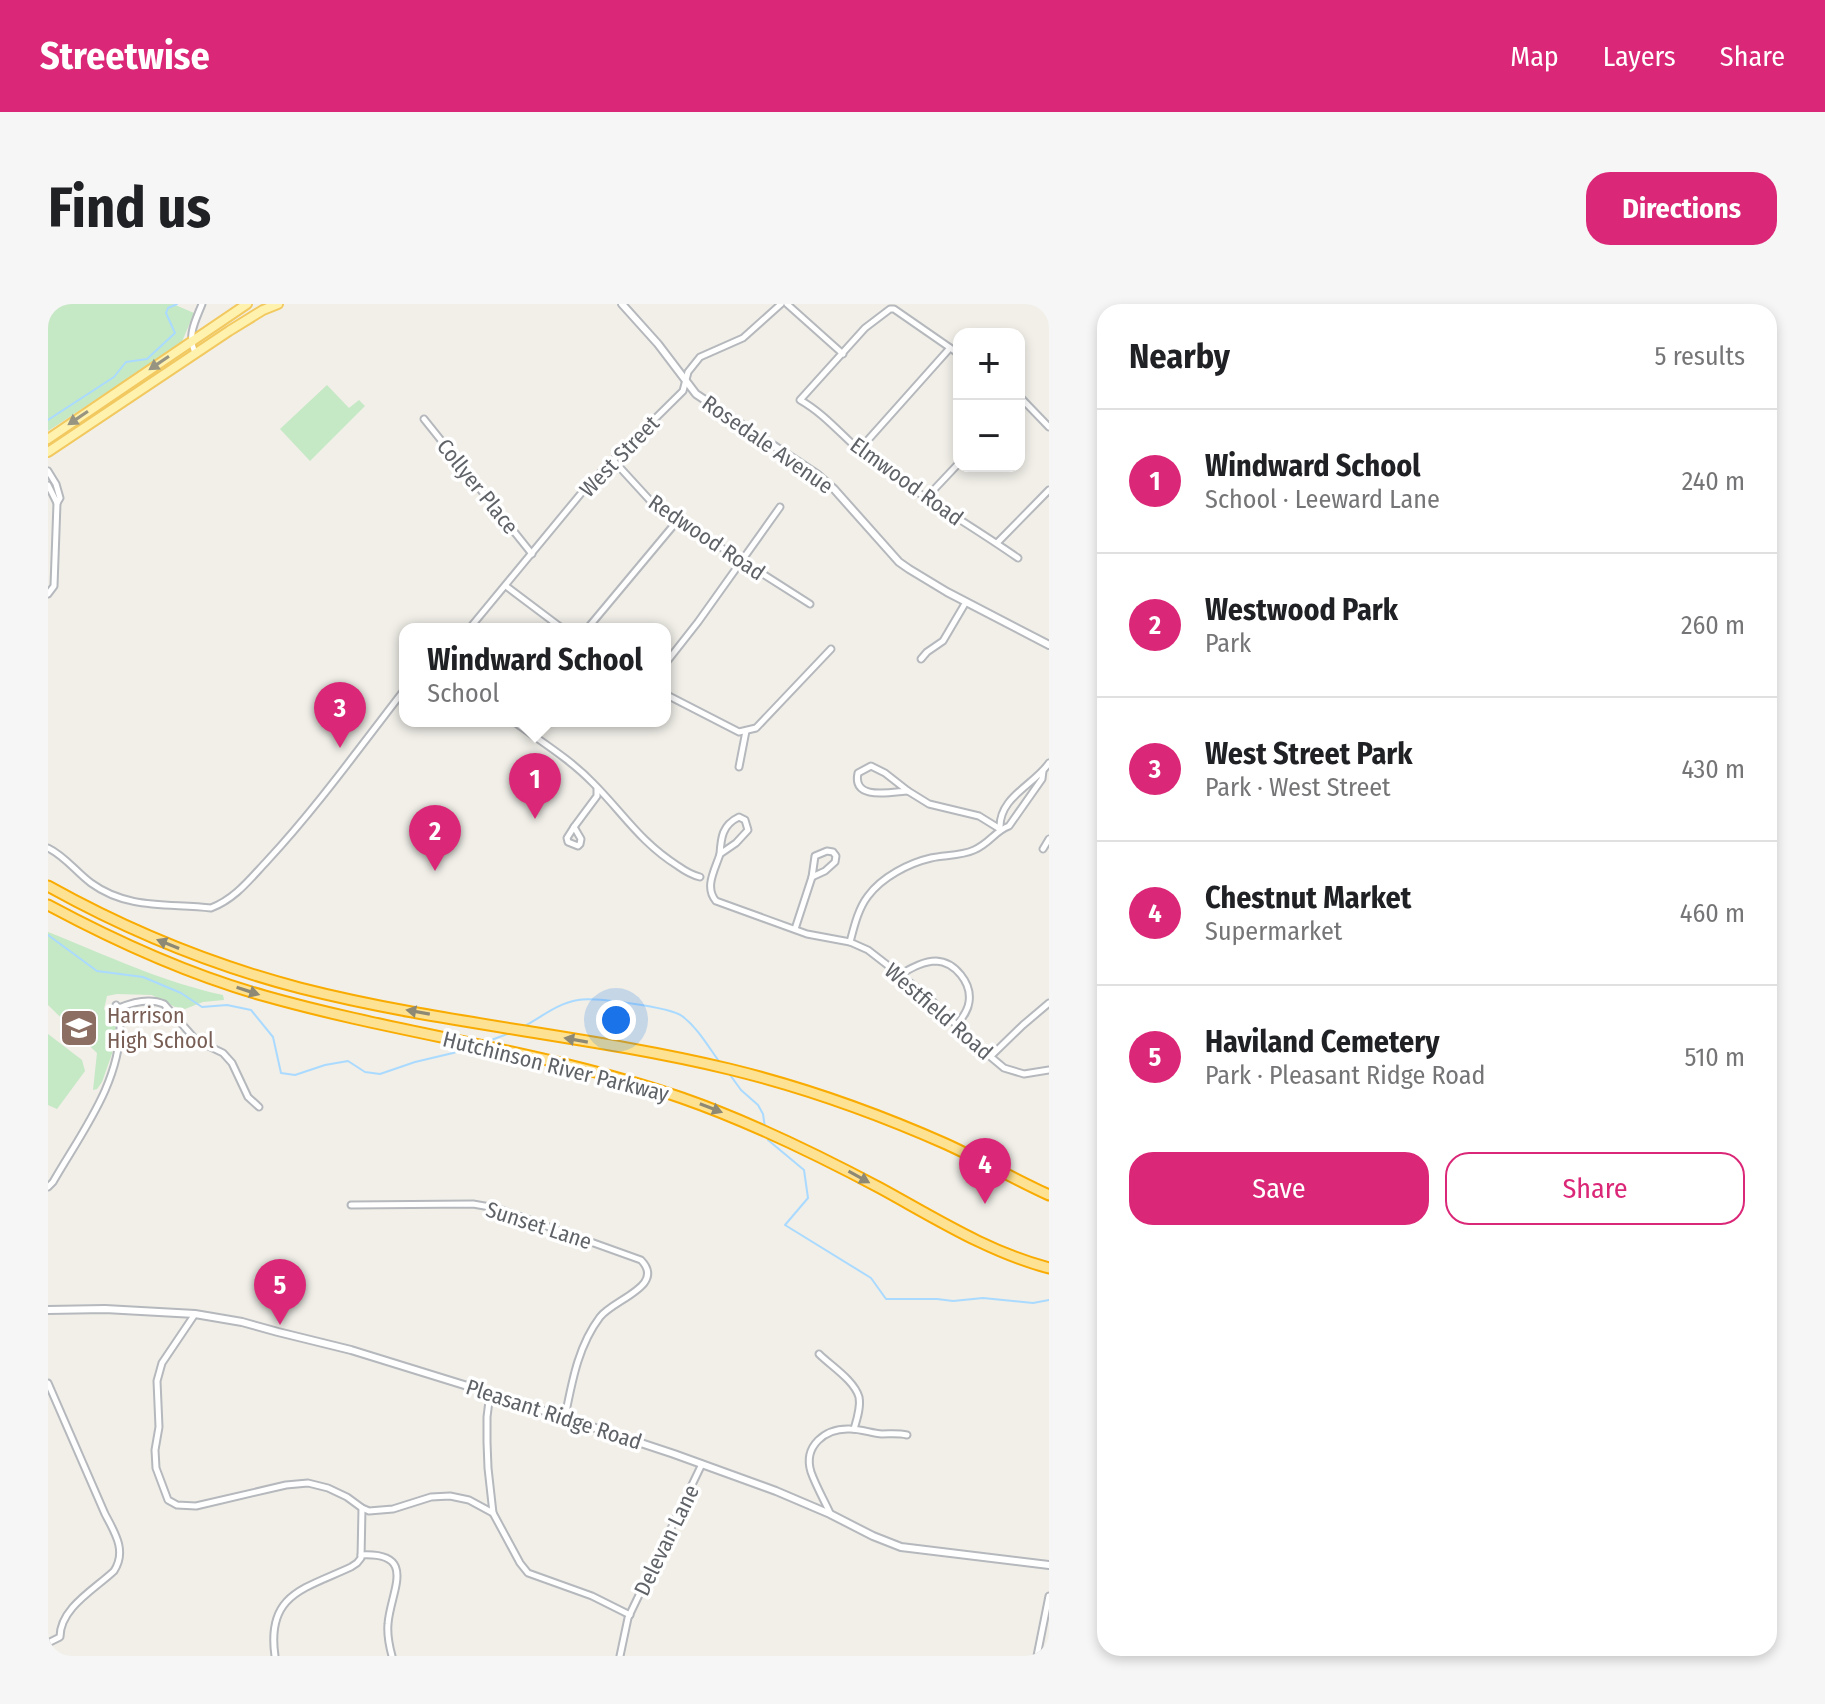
<!DOCTYPE html>
<meta charset="utf-8">
<style>
:root{--surface:#fff;--page:#f6f6f6;--text:#202124;--muted:#757577;--line:#e0e0e0;--accent:#db2777}
body{margin:0;font-family:"Fira Sans Condensed",sans-serif;background:var(--page);color:var(--text)}
.controls{position:absolute;right:24px;top:24px;display:grid;overflow:hidden;border-radius:16px;box-shadow:0 4px 12px #0003}
.controls button{width:72px;height:72px;display:grid;place-items:center;padding:0;border:0;border-bottom:2px solid var(--line);background:var(--surface);color:var(--text);font:40px sans-serif}
.you{position:absolute;left:568px;top:716px;width:28px;height:28px;margin:-20px;border:6px solid #fff;border-radius:50%;background:#1a73e8;box-shadow:0 0 0 12px #1a73e833}
.badge{display:grid;place-items:center;width:52px;height:52px;border-radius:50%;background:var(--accent);color:#fff;font-size:26px;font-weight:700}
.pin{position:absolute;translate:-50% -66px;filter:drop-shadow(0 2px 4px #0008)}
.pin::after{content:'';position:absolute;top:42px;width:28px;height:24px;background:inherit;clip-path:polygon(0 0,100% 0,50% 100%)}
.popup{position:absolute;left:351px;top:319px;width:272px;height:104px;box-sizing:border-box;display:grid;place-content:center;border-radius:16px;background:var(--surface);filter:drop-shadow(0 2px 6px #0005);font-size:26px;white-space:nowrap;color:var(--muted)}
.popup b{font-size:30px;color:var(--text)}
.popup::after{content:'';position:absolute;left:50%;top:100%;margin-left:-16px;border:16px solid transparent;border-top-color:var(--surface)}
.list{margin:0;padding:0;list-style:none}
h2{display:flex;justify-content:space-between;align-items:center;height:104px;margin:0;padding:0 32px;font-size:34px}
h2 small{font-size:26px;font-weight:400;color:var(--muted)}
.list li{display:grid;grid-template-columns:52px 1fr auto;gap:24px;align-items:center;box-sizing:border-box;height:144px;padding:0 32px;border-top:2px solid var(--line)}
.list b{display:block;font-size:30px;white-space:nowrap}
.list p{margin:0;font-size:26px;white-space:nowrap;color:var(--muted)}
.list em{font-size:26px;font-style:normal;color:var(--muted)}
.actions{display:flex;gap:16px;padding:24px 32px}
.actions a{flex:1;padding:18px 0;border:2px solid var(--accent);border-radius:24px;text-align:center;font-size:28px;color:var(--accent)}
.actions .main{background:var(--accent);color:#fff}
.map{position:relative;flex:none;width:1001px;height:1352px;overflow:hidden;border-radius:24px}
header{display:flex;align-items:center;gap:48px;box-sizing:border-box;height:112px;padding:0 40px;background:var(--accent);color:#fff}
header strong{font-size:38px}
nav{display:flex;gap:44px;margin-inline-start:auto;font-size:28px}
.intro{display:flex;align-items:center;justify-content:space-between;box-sizing:border-box;height:192px;padding:0 48px}
h1{margin:0;font-size:56px}
.button{padding:20px 36px;border-radius:24px;background:var(--accent);color:#fff;font-size:28px;font-weight:700}
main{display:flex;gap:48px;padding:0 48px}
aside{flex:1;background:var(--surface);border-radius:24px;box-shadow:0 4px 12px #0003}
.map>svg:first-child{display:block}
.green{fill:#c5e8c5}
.lines{fill:none;stroke-linecap:round;stroke-linejoin:round}
.stream{stroke:#aadaff;stroke-width:2}
.minor-casing{stroke:#b5b8bc;stroke-width:9}
.tertiary-casing{stroke:#b5b8bc;stroke-width:10}
.primary-casing{stroke:#f2c960;stroke-width:12}
.motorway-casing{stroke:#f9ab00;stroke-width:13}
.minor{stroke:#fff;stroke-width:5}
.tertiary{stroke:#fff;stroke-width:6}
.primary{stroke:#fff2af;stroke-width:8}
.motorway{stroke:#fde293;stroke-width:9}
.oneway{fill:#979581}
.oneway2{fill:#8e8975}
.labels{text-anchor:middle;stroke-width:7;stroke-linejoin:round;paint-order:stroke}
.street-label{font-size:22px;fill:#5f6368;stroke:#fff}
.education-label{font-size:22px;fill:#785e54;stroke:#fff;text-anchor:start}
</style>
<header>
<strong>Streetwise</strong>
<nav><a>Map</a><a>Layers</a><a>Share</a></nav>
</header>
<div class="intro"><h1>Find us</h1><a class="button">Directions</a></div>
<main>
<div class="map">
<svg width="1001" height="1352" viewBox="0 0 1001 1352">
<rect width="100%" height="100%" fill="#f1efe8"/>
<g class="green">
<path d="M0,0H125L146,9L133,40L0,127Z"/>
<path d="M279,81L301,104L311,96L317,102L262,157L232,125Z"/>
<path d="M0,628C58,651 114,678 175,691L176,696L155,698L137,705L127,703L104,691L69,690L59,692L56,705L72,727L54,778L49,785L45,786L49,749L0,701Z"/>
<path d="M0,730L34,756L37,767L9,805L0,801Z"/>
</g>
<g class="lines">
<g class="stream">
<path d="M0,116L66,73L78,58L99,55L127,29L118,9L120,4L129,0"/>
<path d="M0,631L49,667L95,673L133,689L154,703L179,701L203,706L225,733L233,769L247,771L277,761L300,757L317,768L332,770L367,758L405,749L424,743"/>
<path d="M475,723C492,714 510,699 530,696C546,693 622,703 634,712C650,724 661,744 673,760"/>
<path d="M438,738L462,729"/>
<path d="M680,768L693,786L710,801L715,810L717,824"/>
<path d="M719,830L720,836L756,866L760,894L737,921L823,974L838,995H889L905,997L935,994L985,999L1001,996"/>
</g>
<g class="minor-casing">
<g id="minor">
<path d="M739,0L795,50"/>
<path d="M147,49C139,31 147,18 154,0"/>
<path d="M911,50L846,5H842L817,24L752,96C777,110 795,133 817,151C866,189 920,219 970,254"/>
<path d="M971,92L1001,123"/>
<path d="M376,115L484,250"/>
<path d="M811,146L902,44"/>
<path d="M565,156L609,204L630,216L762,300"/>
<path d="M0,167L8,180L12,194L9,199L6,282L0,290"/>
<path d="M0,181L9,199"/>
<path d="M878,194L911,159"/>
<path d="M949,239L1001,186"/>
<path d="M458,282L515,325"/>
<path d="M421,325L540,181L635,87L640,68L652,53L695,34L733,0"/>
<path d="M539,325L630,216"/>
<path d="M873,355L879,348L895,337L918,298"/>
<path d="M617,360L650,318L732,203"/>
<path d="M617,390L691,428L708,424L783,345"/>
<path d="M465,417C492,437 522,455 545,479C575,509 592,538 630,562C637,567 644,571 652,573"/>
<path d="M823,462L837,469L860,487C843,488 804,497 810,469Z"/>
<path d="M691,463L698,427"/>
<path d="M860,487L881,500L931,512L952,525"/>
<path d="M691,513L697,516L700,526L688,539L672,550C673,534 674,521 691,513Z"/>
<path d="M526,523L533,535L532,540L530,542L520,538L519,534Z"/>
<path d="M526,523L549,492V485"/>
<path d="M952,524C951,493 986,481 1001,459"/>
<path d="M0,544C17,552 28,568 43,579C80,606 121,599 163,604C187,595 202,575 219,557C269,503 312,443 357,385"/>
<path d="M995,545L1001,535"/>
<path d="M779,547L785,548L788,552L787,558L777,567L764,573L767,552Z"/>
<path d="M672,550C667,566 656,583 668,597L759,630L802,638L820,646L878,691L931,743L956,764L976,770L1001,766"/>
<path d="M747,625L764,573"/>
<path d="M802,638C806,623 810,605 820,592C834,573 861,559 883,554C897,551 913,552 926,546C942,539 947,527 961,522L994,475L995,467"/>
<path d="M851,671C862,665 875,657 888,657C907,658 924,679 921,698C920,707 914,714 909,721"/>
<path d="M71,704C85,698 102,694 116,700L148,736L175,749L184,759L200,793L211,803"/>
<path d="M943,752L975,721L1001,699"/>
<path d="M0,883L5,878C33,829 74,777 72,718C72,711 72,707 68,701"/>
<path d="M303,901L425,900L448,904L593,956C618,982 566,995 552,1013C530,1042 524,1078 517,1113"/>
<path d="M147,1010L114,1059L109,1077L111,1123L107,1146L108,1164L120,1196L129,1201L148,1202L238,1181L260,1179L280,1184L299,1193L314,1204L321,1207L345,1205L383,1193L402,1192L421,1196L445,1209"/>
<path d="M771,1050C783,1062 806,1076 811,1093C813,1103 809,1115 806,1125"/>
<path d="M0,1079L57,1210C67,1229 79,1247 66,1267C47,1285 12,1304 12,1333L0,1339"/>
<path d="M442,1089L439,1113V1138L440,1164L445,1209L472,1259L480,1269L544,1292L582,1311"/>
<path d="M782,1209C776,1196 768,1182 763,1168C755,1142 777,1124 802,1125C813,1125 823,1129 834,1130C843,1130 850,1129 859,1131"/>
<path d="M313,1251C371,1248 342,1288 340,1320C339,1331 341,1341 344,1352"/>
<path d="M227,1352C218,1290 256,1285 303,1263L309,1259L313,1254L314,1204"/>
<path d="M572,1352L580,1314L654,1160"/>
<path d="M989,1352L1001,1292"/>
</g>
</g>
<g class="tertiary-casing">
<g id="tertiary">
<path d="M574,0L610,40L648,90L770,171L786,185L851,258L861,265L899,288L1001,341"/>
<path d="M0,1006L57,1005L147,1010L194,1018L230,1028L303,1046L442,1089L626,1150L728,1187L782,1210L825,1232L853,1243L1001,1261"/>
</g>
</g>
<g class="primary-casing">
<g id="primary">
<path d="M0,135L199,0"/>
<path d="M0,148L181,27L215,6L230,0"/>
</g>
</g>
<g class="motorway-casing">
<g id="motorway">
<path d="M0,582C79,626 164,661 252,684C393,720 539,731 681,765C755,783 828,809 898,840C933,856 966,875 1001,891"/>
<path d="M0,601C69,638 141,671 217,692C355,731 499,747 634,794C703,818 768,850 832,884C887,914 940,948 1001,964"/>
</g>
</g>
<use href="#minor" class="minor"/>
<use href="#tertiary" class="tertiary"/>
<use href="#primary" class="primary"/>
<use href="#motorway" class="motorway"/>
</g>
<defs><path id="oneway-solid" d="M-6-.8H1V-3.2L6.5 0L1 3.2V.8H-6Z" transform="scale(2)"/></defs>
<g class="oneway">
<use href="#oneway-solid" transform="translate(111 59) rotate(146)"/>
<use href="#oneway-solid" transform="translate(30 114) rotate(146)"/>
</g>
<g class="oneway2">
<use href="#oneway-solid" transform="translate(120 640) rotate(-158)"/>
<use href="#oneway-solid" transform="translate(200 687) rotate(18)"/>
<use href="#oneway-solid" transform="translate(370 708) rotate(-170)"/>
<use href="#oneway-solid" transform="translate(528 736) rotate(-170)"/>
<use href="#oneway-solid" transform="translate(663 804) rotate(21)"/>
<use href="#oneway-solid" transform="translate(811 873) rotate(29)"/>
</g>
<defs>
<g id="school-square" transform="scale(2)"><rect x="-9" y="-9" width="18" height="18" rx="4" fill="#8d6e63" stroke="#fff"/><path d="M0-5L7-2L0 1L-7-2ZM-4 1L0 2.5L4 1V4Q0 6-4 4Z" fill="#fff"/></g>
</defs>
<g fill-rule="evenodd">
<use href="#school-square" x="31" y="724"/>
</g>
<g class="labels">
<g class="street-label">
<text transform="translate(720 140) rotate(35)" y="8">Rosedale Avenue</text>
<text transform="translate(571 152) rotate(-46)" y="8">West Street</text>
<text transform="translate(859 177) rotate(36)" y="8">Elmwood Road</text>
<text transform="translate(430 182) rotate(51)" y="8">Collyer Place</text>
<text transform="translate(659 233) rotate(34)" y="8">Redwood Road</text>
<text transform="translate(891 707) rotate(41)" y="8">Westfield Road</text>
<text transform="translate(508 762) rotate(14)" y="8">Hutchinson River Parkway</text>
<text transform="translate(491 921) rotate(18)" y="8">Sunset Lane</text>
<text transform="translate(506 1110) rotate(18)" y="8">Pleasant Ridge Road</text>
<text transform="translate(618 1236) rotate(-64)" y="8">Delevan Lane</text>
</g>
<g class="education-label">
<text x="59" y="719">Harrison<tspan x="59" dy="25">High School</tspan></text>
</g>
</g>
</svg>
<div class="controls">
<button>+</button>
<button>−</button>
</div>
<div class="you"></div>
<div class="pin badge" style="left:487px;top:515px">1</div>
<div class="popup"><b>Windward School</b>School</div>
<div class="pin badge" style="left:387px;top:567px">2</div>
<div class="pin badge" style="left:292px;top:444px">3</div>
<div class="pin badge" style="left:937px;top:900px">4</div>
<div class="pin badge" style="left:232px;top:1021px">5</div>
</div>
<aside>
<h2>Nearby<small>5 results</small></h2>
<ul class="list">
<li><span class="badge">1</span><div><b>Windward School</b><p>School · Leeward Lane</p></div><em>240 m</em></li>
<li><span class="badge">2</span><div><b>Westwood Park</b><p>Park</p></div><em>260 m</em></li>
<li><span class="badge">3</span><div><b>West Street Park</b><p>Park · West Street</p></div><em>430 m</em></li>
<li><span class="badge">4</span><div><b>Chestnut Market</b><p>Supermarket</p></div><em>460 m</em></li>
<li><span class="badge">5</span><div><b>Haviland Cemetery</b><p>Park · Pleasant Ridge Road</p></div><em>510 m</em></li>
</ul>
<div class="actions"><a class="main">Save</a><a>Share</a></div>
</aside>
</main>
